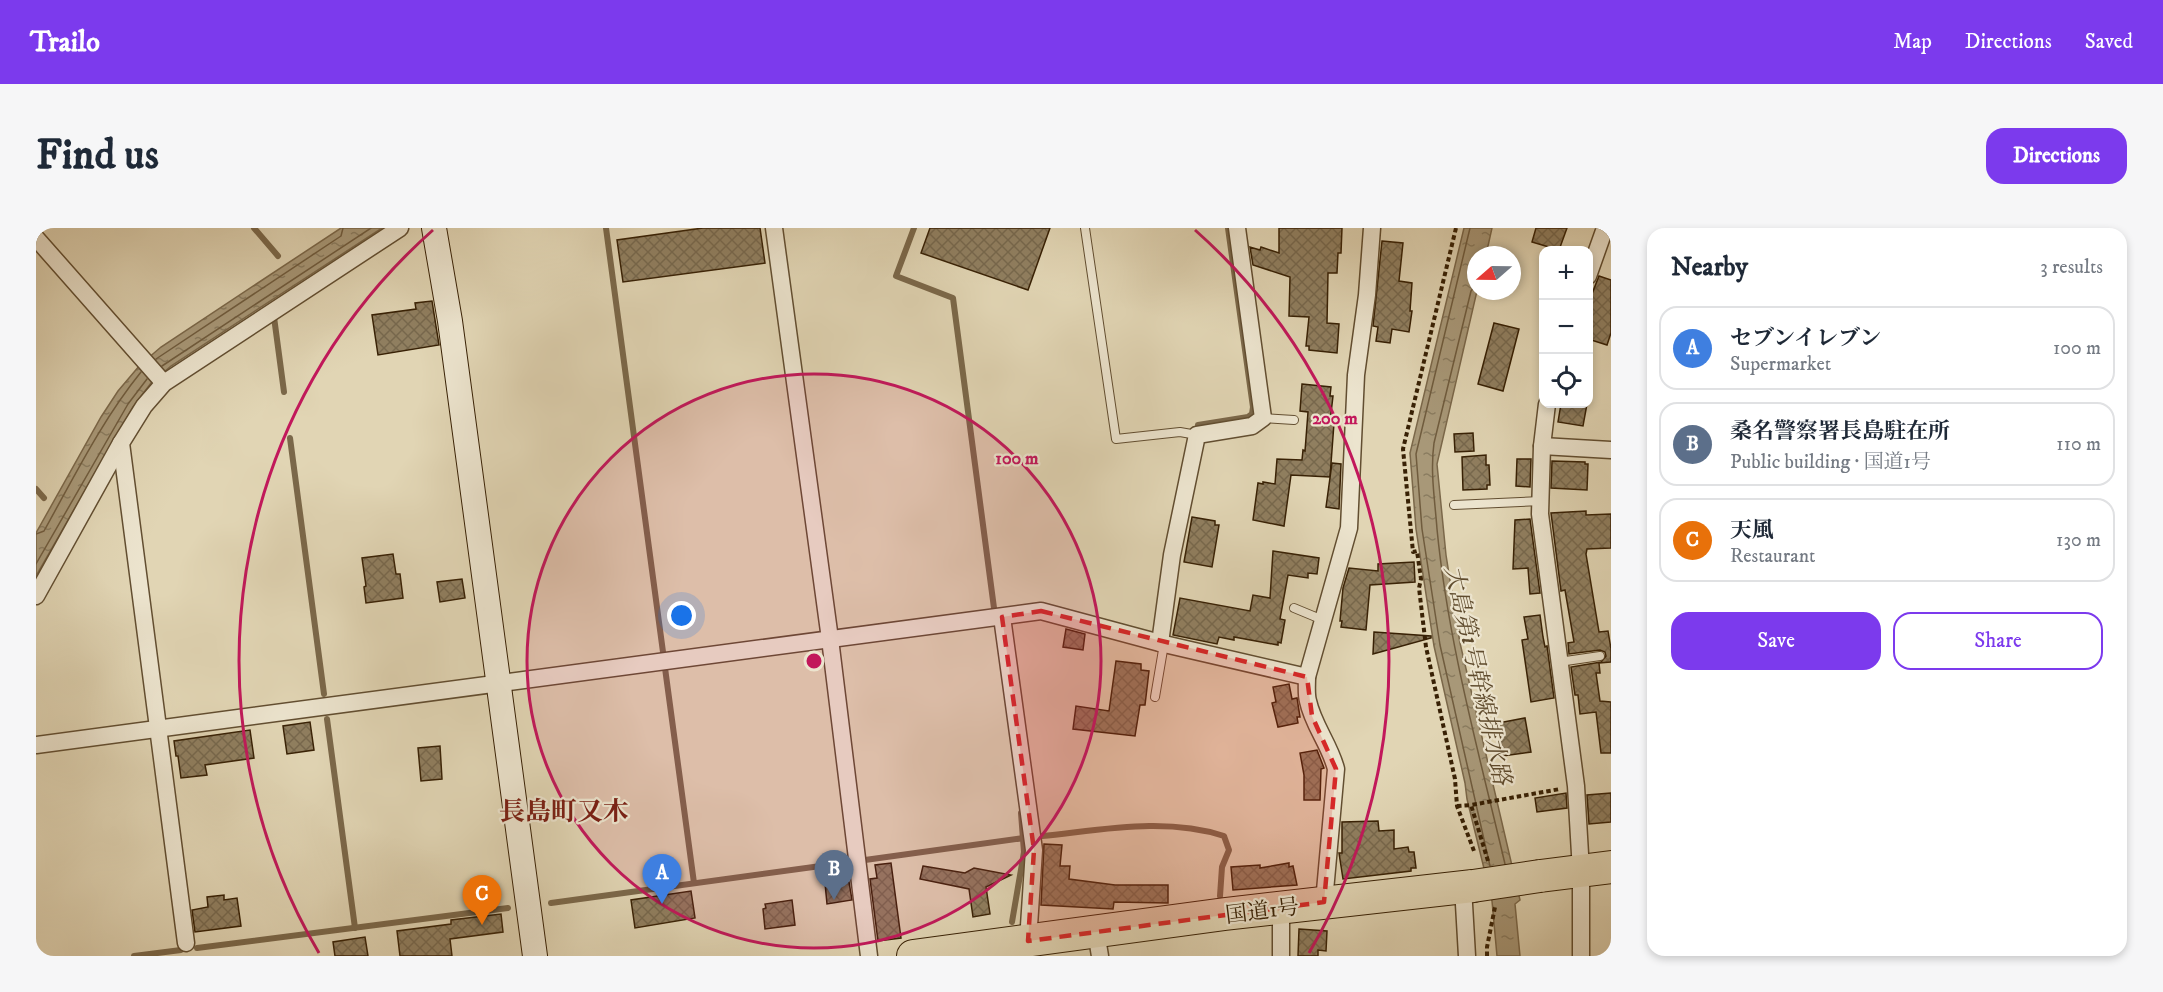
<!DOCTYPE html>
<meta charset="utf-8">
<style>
:root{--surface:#fff;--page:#f6f6f7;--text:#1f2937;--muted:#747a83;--line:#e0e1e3;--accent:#7c3aed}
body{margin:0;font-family:"IM FELL DW Pica","Noto Serif JP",serif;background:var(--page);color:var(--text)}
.controls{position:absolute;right:18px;top:18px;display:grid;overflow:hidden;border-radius:12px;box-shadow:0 3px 9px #0003}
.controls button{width:54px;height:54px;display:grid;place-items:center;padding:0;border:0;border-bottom:2px solid var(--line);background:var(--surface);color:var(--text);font:30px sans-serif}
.compass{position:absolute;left:1431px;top:18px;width:54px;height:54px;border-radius:50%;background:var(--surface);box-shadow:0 3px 9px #0003;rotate:250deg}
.you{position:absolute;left:646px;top:388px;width:21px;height:21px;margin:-15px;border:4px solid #fff;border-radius:50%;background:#1a73e8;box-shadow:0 0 0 9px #1a73e833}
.badge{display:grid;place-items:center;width:39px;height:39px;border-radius:50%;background:var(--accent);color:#fff;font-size:20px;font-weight:700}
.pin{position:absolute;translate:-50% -50px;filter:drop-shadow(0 2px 3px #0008)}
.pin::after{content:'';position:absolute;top:32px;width:21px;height:18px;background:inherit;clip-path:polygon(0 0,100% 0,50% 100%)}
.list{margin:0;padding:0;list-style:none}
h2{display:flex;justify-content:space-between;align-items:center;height:78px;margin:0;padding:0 24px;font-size:26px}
h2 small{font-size:20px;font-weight:400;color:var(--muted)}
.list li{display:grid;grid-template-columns:39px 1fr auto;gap:18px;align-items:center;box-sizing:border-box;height:84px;margin:0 12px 12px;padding:0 12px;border:2px solid var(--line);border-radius:18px}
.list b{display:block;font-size:22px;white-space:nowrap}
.list p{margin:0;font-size:20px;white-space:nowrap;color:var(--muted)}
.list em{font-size:20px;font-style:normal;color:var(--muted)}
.actions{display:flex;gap:12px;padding:18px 24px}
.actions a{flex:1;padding:14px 0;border:2px solid var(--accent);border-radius:18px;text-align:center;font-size:21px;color:var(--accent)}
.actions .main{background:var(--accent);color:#fff}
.icon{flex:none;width:33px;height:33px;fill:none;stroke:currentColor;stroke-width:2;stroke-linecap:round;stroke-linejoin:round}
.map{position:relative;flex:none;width:1575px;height:728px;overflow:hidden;border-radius:18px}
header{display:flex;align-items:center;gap:36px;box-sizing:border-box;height:84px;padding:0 30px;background:var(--accent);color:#fff}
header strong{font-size:28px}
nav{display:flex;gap:33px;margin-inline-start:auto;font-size:21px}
.intro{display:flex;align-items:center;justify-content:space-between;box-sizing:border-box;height:144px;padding:0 36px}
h1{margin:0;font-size:42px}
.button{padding:15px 27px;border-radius:18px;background:var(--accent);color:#fff;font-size:21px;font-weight:700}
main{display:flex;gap:36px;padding:0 36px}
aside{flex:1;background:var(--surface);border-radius:18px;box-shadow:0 3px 9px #0003}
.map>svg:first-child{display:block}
.water{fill:url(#water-ripples);stroke:#7b684a;stroke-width:1.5}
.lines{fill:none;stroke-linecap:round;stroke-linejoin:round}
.shore{stroke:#705c3e;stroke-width:1.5}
.stream{stroke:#7b684a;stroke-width:6}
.building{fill:url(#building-cross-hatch);stroke:#382105;stroke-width:1.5}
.lane-casing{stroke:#624e31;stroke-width:10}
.street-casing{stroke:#624e31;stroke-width:19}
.secondary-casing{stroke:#382105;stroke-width:26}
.highway-casing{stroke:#382105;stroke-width:34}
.path{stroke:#382105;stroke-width:4;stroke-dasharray:4.5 3;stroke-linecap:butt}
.lane{stroke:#ece4ce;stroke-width:8}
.street{stroke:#ece4ce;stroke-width:16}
.secondary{stroke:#ece4ce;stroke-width:24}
.highway{stroke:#e1d5b4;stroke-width:32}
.highway-bridge-casing{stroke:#382105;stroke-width:34;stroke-linecap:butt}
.highway-bridge{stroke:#e1d5b4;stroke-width:32}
.marked{fill:#d62828;fill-opacity:0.2;stroke:#d62828;stroke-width:4.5;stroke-dasharray:12 8;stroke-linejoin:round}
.ring{fill:none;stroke:#c2185b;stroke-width:3}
.labels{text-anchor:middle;stroke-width:4.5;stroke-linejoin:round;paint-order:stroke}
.street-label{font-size:22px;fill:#382105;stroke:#ece4ce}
.water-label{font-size:24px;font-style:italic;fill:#5f4b2d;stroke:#ece4ce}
.quarter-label{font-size:26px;font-weight:bold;fill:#7a1f14;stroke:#ece4ce}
.centre{fill:#c2185b;stroke:#ece4ce;stroke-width:3}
.ring-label{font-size:18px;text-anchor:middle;font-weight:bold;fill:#c2185b;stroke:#ece4ce;stroke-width:4.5;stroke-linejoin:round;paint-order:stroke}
</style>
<header>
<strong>Trailo</strong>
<nav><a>Map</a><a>Directions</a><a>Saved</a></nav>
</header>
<div class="intro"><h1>Find us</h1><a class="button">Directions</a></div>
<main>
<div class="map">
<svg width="1575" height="728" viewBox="0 0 1575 728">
<defs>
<pattern id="water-ripples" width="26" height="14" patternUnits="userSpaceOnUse" patternTransform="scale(1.5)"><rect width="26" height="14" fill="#a89878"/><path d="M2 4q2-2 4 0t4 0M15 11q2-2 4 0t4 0" fill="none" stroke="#8a7c60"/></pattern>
<pattern id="building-cross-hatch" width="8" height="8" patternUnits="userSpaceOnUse" patternTransform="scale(1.5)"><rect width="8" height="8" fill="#907f60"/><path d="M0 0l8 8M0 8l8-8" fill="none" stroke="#77684d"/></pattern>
</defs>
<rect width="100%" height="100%" fill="#e1d5b4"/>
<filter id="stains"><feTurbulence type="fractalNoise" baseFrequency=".00333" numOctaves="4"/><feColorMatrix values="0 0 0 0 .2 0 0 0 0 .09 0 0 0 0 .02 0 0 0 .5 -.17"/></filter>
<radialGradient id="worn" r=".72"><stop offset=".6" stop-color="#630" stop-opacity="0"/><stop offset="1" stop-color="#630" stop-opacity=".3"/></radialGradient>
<g class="water">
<path d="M305,0H346L135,138L115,155L97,179L0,348V305L65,189L82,163L104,137L125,119Z"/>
<path d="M1428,0H1456L1450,27H1440L1441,63L1401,236L1410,327L1424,415L1484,672L1479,676L1484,728H1461L1456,673L1431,571L1429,555L1398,418L1380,301L1374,225Z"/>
</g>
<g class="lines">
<g class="shore">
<path d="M1434,0L1380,226L1386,301L1404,417L1454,638"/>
<path d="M1440,57L1435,63L1398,215C1394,244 1399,273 1401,301C1412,415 1443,525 1469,636"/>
<path d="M120,131L305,8L307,0"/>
<path d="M126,138L335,0"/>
<path d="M0,306L8,303C38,249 66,192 105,144"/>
<path d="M0,336L92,176L111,151"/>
</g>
<g class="stream">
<path d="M218,0L242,28"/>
<path d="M570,0L627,424"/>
<path d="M878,0L860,48L917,70L958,380"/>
<path d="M238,89L248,164"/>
<path d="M1162,197L1212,189L1216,186L1217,179L1192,0"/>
<path d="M254,210L288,466"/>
<path d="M0,261L8,270"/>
<path d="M629,440L658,655"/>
<path d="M291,491L319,700"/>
<path d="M1006,608C1066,602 1129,589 1188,608L1193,622L1186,639L1184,668"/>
<path d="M829,632L988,610"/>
<path d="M515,675L814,634"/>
<path d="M976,694L988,624L985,585"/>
<path d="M161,720L472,680"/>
<path d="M98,728L145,722"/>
</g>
</g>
<g class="building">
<path d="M667,0H724L729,35L587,54L581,12Z"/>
<path d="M894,0H1014L992,62L885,25Z"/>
<path d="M1243,0H1306L1305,25H1302L1301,45H1292L1291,95L1303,96L1301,125L1273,122V118H1270L1273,89L1253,88L1254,49L1217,37L1214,19L1224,22L1225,19L1243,25Z"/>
<path d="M1500,0H1531L1523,22L1496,14Z"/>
<path d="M1346,13L1367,15L1363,53L1376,55L1374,83H1376L1373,104L1356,101L1354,115L1340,113L1342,99L1337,98Z"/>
<path d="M1563,48L1575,52V105L1571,117L1552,111V76Z"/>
<path d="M396,73L403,117L342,127L336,87L380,81L379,75Z"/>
<path d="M1458,95L1483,101L1467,163L1442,156Z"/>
<path d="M1266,156L1295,159L1294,168H1297L1294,194L1298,195L1294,249L1255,247L1248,298L1217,292L1222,255L1227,256V254L1239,256L1241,231L1266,232L1267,222L1269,223L1272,184L1264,183Z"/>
<path d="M1525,176H1551L1547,198L1522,194Z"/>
<path d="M1437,205L1438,223L1419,224L1418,206Z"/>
<path d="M1450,227V237H1453L1454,257H1451V261L1427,262L1426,229Z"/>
<path d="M1481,231H1495L1494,259L1480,258Z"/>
<path d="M1516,233L1549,234V236H1552L1551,262L1515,260Z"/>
<path d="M1296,235L1305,236L1303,281L1290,279Z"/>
<path d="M1550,283V287L1575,286V320L1551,321L1550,326L1563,404L1572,403L1575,421V434L1563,435L1564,445H1560L1564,473L1575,474V525H1565L1560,484L1544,486L1542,467H1539L1535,439L1565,434L1570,428L1569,424L1564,422L1533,426L1532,415L1538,414L1529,362L1525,363L1515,285Z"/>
<path d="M1156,289L1179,293V297H1183L1176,339L1148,334Z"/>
<path d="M1494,291L1504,365L1494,366L1492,340L1477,341L1479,292Z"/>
<path d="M1237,323L1283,330L1281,346L1272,345V350L1252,347L1244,391L1249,392L1245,415L1242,414V417L1198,409V412L1183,409L1181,416L1137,407L1144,370L1214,383L1217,367L1234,370Z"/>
<path d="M357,326L360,346H364L367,370L330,375L328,359L330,358L326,330Z"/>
<path d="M1378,334L1379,354L1334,357L1330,402L1305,399L1306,393H1304L1307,360L1313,340L1342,343V336Z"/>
<path d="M426,351L429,370L404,374L401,354Z"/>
<path d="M1504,387L1507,409L1509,419L1511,418L1518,470L1495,474L1486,412L1492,411L1488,389Z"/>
<path d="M1030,401L1049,406L1047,422L1027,419Z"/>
<path d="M1338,404L1395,408V410L1337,426Z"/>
<path d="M1080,433L1105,436V442L1113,443L1109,477H1104L1099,508L1037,501L1040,478L1073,483Z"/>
<path d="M1253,456L1256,471L1261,470L1264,489H1261L1262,495L1242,499L1236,475L1240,474L1237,459Z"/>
<path d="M1489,490L1495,524L1467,528L1462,495Z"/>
<path d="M274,494L278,522L251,526L247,498Z"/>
<path d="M214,502L218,530L169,537L171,547L145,550L142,528H140L138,513Z"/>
<path d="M404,518L406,551L385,553L382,520Z"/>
<path d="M1281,522L1288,540L1285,541L1284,572H1268V547L1264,525Z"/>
<path d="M1530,565L1531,580L1501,584L1499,570Z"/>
<path d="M1575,565V594L1553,596L1551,567Z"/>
<path d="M1342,593L1343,603L1358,602V621L1372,619L1373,624H1378L1380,640H1375V643L1307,651L1303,625H1306V594Z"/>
<path d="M1008,616L1026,617L1024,638H1034L1033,651L1079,657H1132V675L1078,674L1077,681L1005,677Z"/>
<path d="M855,635L865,710L842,713L834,651L841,650L839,637Z"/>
<path d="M1253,635V639L1257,638L1261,657L1197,662L1195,639L1224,637V640Z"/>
<path d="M887,638L929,645L938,640L975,647L950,659L954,686L937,689L933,661L884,651Z"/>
<path d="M809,653L810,654H813L816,672L791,676L789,655Z"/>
<path d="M655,663L659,690L599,700L595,672Z"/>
<path d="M188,667V672L201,670L205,698L159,704L156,682L172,679L171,669Z"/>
<path d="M756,672L759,697L729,701L727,681L730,680L729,676Z"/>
<path d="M465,686L467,704L414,711L416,728H364L361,703L415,696V692Z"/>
<path d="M1263,701L1291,703L1290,723L1282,722V728H1262Z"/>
<path d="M329,709L332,728H299L297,714Z"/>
</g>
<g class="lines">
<g class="lane-casing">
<g id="lane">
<path d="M1049,0L1080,211L1144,204L1161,207"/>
<path d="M1227,190L1258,192"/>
<path d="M1418,277L1505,273"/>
<path d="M1258,380L1287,392"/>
<path d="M1523,434L1564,428"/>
<path d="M1119,469L1128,416"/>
</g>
</g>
<g class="street-casing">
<g id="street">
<path d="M738,0L794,411L833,728"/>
<path d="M0,10L127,154"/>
<path d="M1552,48L1569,0"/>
<path d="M1511,176L1506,218L1504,286L1540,558L1545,643V728"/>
<path d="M1506,218L1575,222"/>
<path d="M0,368L85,215"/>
<path d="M966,389L998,622L992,713"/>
<path d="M1124,415L1136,327L1161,207L1216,198L1227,190L1201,0"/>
<path d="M0,517L1005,383L1124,415L1271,449"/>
<path d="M1427,659L1431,728"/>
<path d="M1288,674L1300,541C1294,517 1277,497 1272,473C1270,466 1271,457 1271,449L1313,300L1320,147L1331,67L1336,0"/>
<path d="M1245,679V728"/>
<path d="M1060,704L1064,728"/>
<path d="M150,715L85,215L108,178L128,155L364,0"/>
</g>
</g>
<g class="secondary-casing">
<path id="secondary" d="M398,0L414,93L499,728"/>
</g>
<g class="highway-casing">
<g id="highway">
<path d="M1504,648L1575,639"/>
<path d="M877,728L1189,686L1437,658"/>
</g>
</g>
<g class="path">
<path d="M1420,0L1367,221L1377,324L1381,323L1385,351L1383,360L1390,419L1419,551L1421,578L1438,623"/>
<path d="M1421,578L1435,577"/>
<path d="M1452,633L1435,577L1524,561"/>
<path d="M1451,728V719L1459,679"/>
</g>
<use href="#lane" class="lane"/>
<use href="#street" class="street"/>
<use href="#secondary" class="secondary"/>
<use href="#highway" class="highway"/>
<g class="highway-bridge-casing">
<path id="highway-bridge" d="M1437,658L1504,648"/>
</g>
<use href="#highway-bridge" class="highway-bridge"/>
</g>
<path class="marked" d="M1005,383L1271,449L1276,488L1300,541L1288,674L992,713L998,622L966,389Z"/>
<circle cx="778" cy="433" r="287" fill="#c2185b" fill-opacity=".12"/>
<g class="ring">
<circle cx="778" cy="433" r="287"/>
<path d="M283 725A575 575 0 0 1 397 2M1159 2A575 575 0 0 1 1273 725"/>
</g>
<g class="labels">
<g class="street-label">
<text transform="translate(1226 682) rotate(-7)" y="8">国道1号</text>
</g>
<g class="water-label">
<text transform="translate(1442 447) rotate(77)" y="8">大島第1号幹線排水路</text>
</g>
<g class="quarter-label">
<text x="528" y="592">長島町又木</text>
</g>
</g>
<circle cx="778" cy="433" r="9" class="centre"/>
<g class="ring-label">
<text x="1299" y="196">200 m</text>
<text x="981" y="236">100 m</text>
</g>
<rect width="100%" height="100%" filter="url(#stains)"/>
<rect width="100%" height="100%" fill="url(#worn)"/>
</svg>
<div class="controls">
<button>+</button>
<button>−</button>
<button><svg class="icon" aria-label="locate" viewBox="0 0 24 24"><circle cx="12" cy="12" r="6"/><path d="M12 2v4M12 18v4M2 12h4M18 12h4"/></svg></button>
</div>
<svg class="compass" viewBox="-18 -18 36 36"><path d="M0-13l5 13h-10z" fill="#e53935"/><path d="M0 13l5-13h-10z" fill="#747a83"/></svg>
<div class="you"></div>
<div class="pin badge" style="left:626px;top:676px;background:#3f7fe0">A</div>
<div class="pin badge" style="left:798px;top:672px;background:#5c6f8a">B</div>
<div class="pin badge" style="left:446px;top:697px;background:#e8710a">C</div>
</div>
<aside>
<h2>Nearby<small>3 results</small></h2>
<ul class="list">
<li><span class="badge" style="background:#3f7fe0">A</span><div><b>セブンイレブン</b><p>Supermarket</p></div><em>100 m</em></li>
<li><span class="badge" style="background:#5c6f8a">B</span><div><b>桑名警察署長島駐在所</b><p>Public building · 国道1号</p></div><em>110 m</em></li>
<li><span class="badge" style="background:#e8710a">C</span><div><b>天風</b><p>Restaurant</p></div><em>130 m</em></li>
</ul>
<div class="actions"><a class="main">Save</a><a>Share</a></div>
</aside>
</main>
